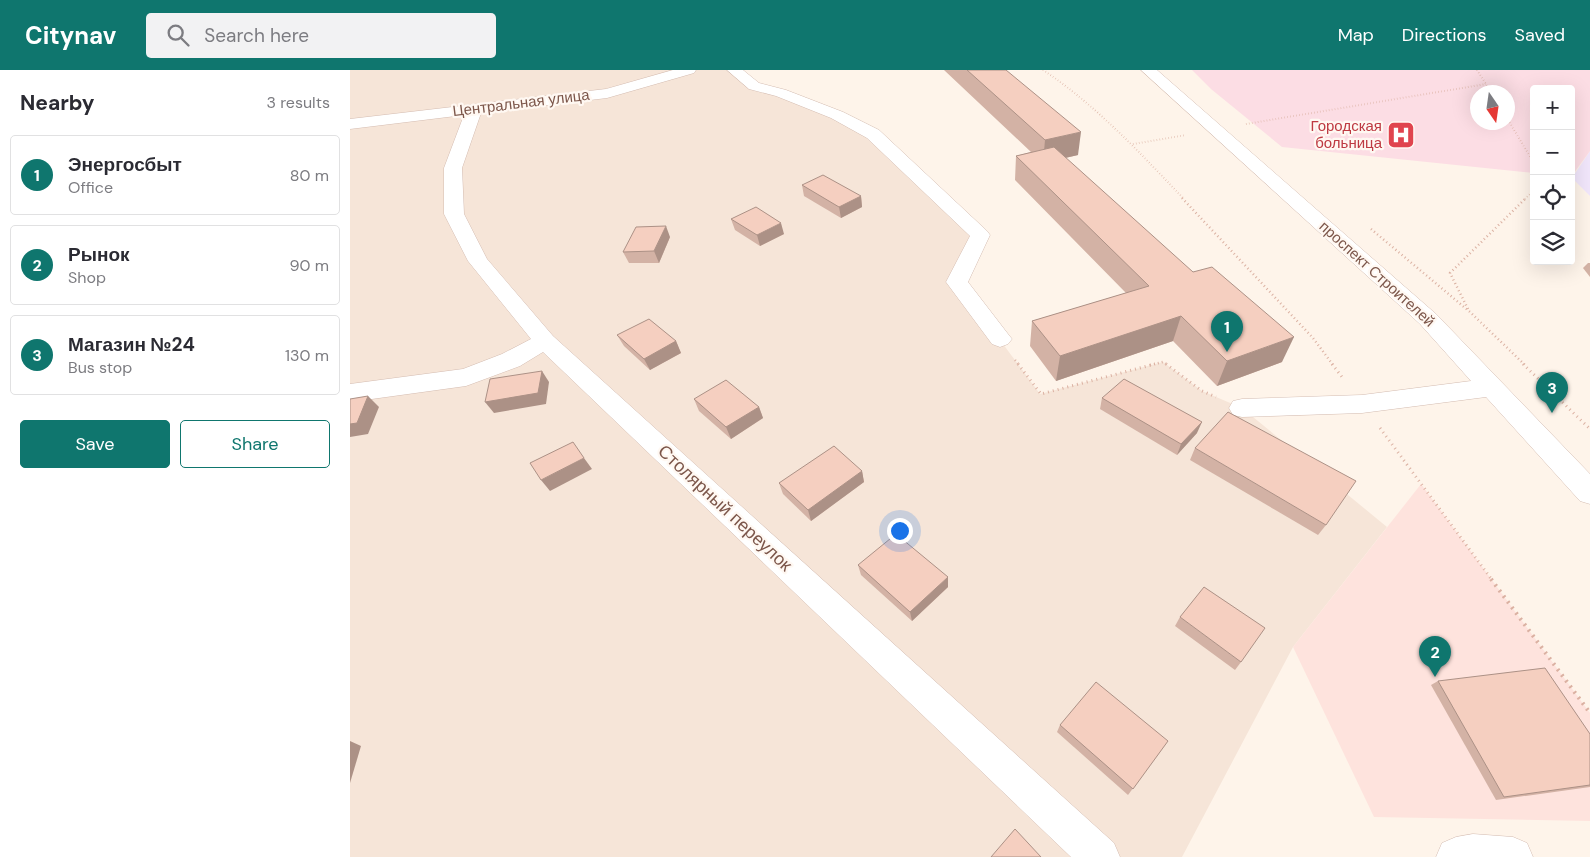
<!DOCTYPE html>
<meta charset="utf-8">
<style>
:root{--surface:#fff;--page:#f2f2f3;--text:#2b2b33;--muted:#7c7c81;--line:#e1e1e2;--accent:#0f766e}
body{margin:0;font-family:"DM Sans",sans-serif;background:var(--page);color:var(--text)}
.controls{position:absolute;right:15px;top:15px;display:grid;overflow:hidden;border-radius:5px;box-shadow:0 5px 20px #0002}
.controls button{width:45px;height:45px;display:grid;place-items:center;padding:0;border:0;border-bottom:1px solid var(--line);background:var(--surface);color:var(--text);font:25px sans-serif}
.compass{position:absolute;left:1120px;top:15px;width:45px;height:45px;border-radius:50%;background:var(--surface);box-shadow:0 5px 20px #0002;rotate:167deg}
.you{position:absolute;left:549px;top:460px;width:18px;height:18px;margin:-12px;border:4px solid #fff;border-radius:50%;background:#1a73e8;box-shadow:0 0 0 8px #1a73e833}
.badge{display:grid;place-items:center;width:32px;height:32px;border-radius:50%;background:var(--accent);color:#fff;font-size:16px;font-weight:700}
.pin{position:absolute;translate:-50% -41px;filter:drop-shadow(0 1px 2px #0008)}
.pin::after{content:'';position:absolute;top:26px;width:18px;height:15px;background:inherit;clip-path:polygon(0 0,100% 0,50% 100%)}
.list{margin:0;padding:0;list-style:none}
h2{display:flex;justify-content:space-between;align-items:center;height:65px;margin:0;padding:0 20px;font-size:21px}
h2 small{font-size:16px;font-weight:400;color:var(--muted)}
.list li{display:grid;grid-template-columns:32px 1fr auto;gap:15px;align-items:center;box-sizing:border-box;height:80px;margin:0 10px 10px;padding:0 10px;border:1px solid var(--line);border-radius:5px}
.list b{display:block;font-size:19px;white-space:nowrap}
.list p{margin:0;font-size:16px;white-space:nowrap;color:var(--muted)}
.list em{font-size:16px;font-style:normal;color:var(--muted)}
.actions{display:flex;gap:10px;padding:15px 20px}
.actions a{flex:1;padding:11px 0;border:1px solid var(--accent);border-radius:5px;text-align:center;font-size:18px;color:var(--accent)}
.actions .main{background:var(--accent);color:#fff}
.icon{flex:none;width:28px;height:28px;fill:none;stroke:currentColor;stroke-width:2;stroke-linecap:round;stroke-linejoin:round}
.map{position:relative;flex:none;width:1240px;height:787px;overflow:hidden}
header{display:flex;align-items:center;gap:30px;box-sizing:border-box;height:70px;padding:0 25px;background:var(--accent);color:#fff}
header strong{font-size:24px}
nav{display:flex;gap:28px;margin-inline-start:auto;font-size:18px}
.search{width:350px;height:45px;background:var(--page);display:flex;align-items:center;gap:12px;box-sizing:border-box;padding:0 18px;border-radius:5px;color:var(--muted);font-size:19px}
main{display:flex}
aside{flex:1;background:var(--surface)}
.map>svg:first-child{display:block}
.residential{fill:#f6e5d8}
.commercial{fill:#fee3dd}
.education{fill:#f1e6fb}
.medical{fill:#fcdde4;fill-rule:evenodd}
.lines{fill:none;stroke-linecap:round;stroke-linejoin:round}
.minor-casing{stroke:#d4bcb1;stroke-width:1}
.path-far3{stroke:#dbb1a2;stroke-width:2;stroke-dasharray:0.5 2.5;stroke-linecap:butt}
.path-far2{stroke:#dbb1a2;stroke-width:2.5;stroke-dasharray:1 3;stroke-linecap:butt}
.path-far1{stroke:#dbb1a2;stroke-width:3;stroke-dasharray:1 4;stroke-linecap:butt}
.path{stroke:#dbb1a2;stroke-width:4;stroke-dasharray:2 5;stroke-linecap:butt}
.minor{fill:#fff;fill-rule:evenodd}
.wall{fill:#d3b2a5}
.shaded-wall{fill:#ac9186}
.building{fill:#f5cfc0;stroke:#ac9186}
.labels{text-anchor:middle;stroke-width:4.5;stroke-linejoin:round;paint-order:stroke}
.far-street-label{font-size:15px;fill:#7c564a;stroke:#fff8f2}
.far-health-label{font-size:15px;fill:#be3a42;stroke:#fff8f2;text-anchor:end}
.street-label{font-size:18px;fill:#7c564a;stroke:#fff8f2}
</style>
<header>
<strong>Citynav</strong>
<div class="search"><svg class="icon" aria-label="search" viewBox="0 0 24 24"><circle cx="10" cy="10" r="6"/><path d="M15 15l6 6"/></svg>Search here</div>
<nav><a>Map</a><a>Directions</a><a>Saved</a></nav>
</header>
<main>
<aside>
<h2>Nearby<small>3 results</small></h2>
<ul class="list">
<li><span class="badge">1</span><div><b>Энергосбыт</b><p>Office</p></div><em>80 m</em></li>
<li><span class="badge">2</span><div><b>Рынок</b><p>Shop</p></div><em>90 m</em></li>
<li><span class="badge">3</span><div><b>Магазин №24</b><p>Bus stop</p></div><em>130 m</em></li>
</ul>
<div class="actions"><a class="main">Save</a><a>Share</a></div>
</aside>
<div class="map">
<svg width="1240" height="787" viewBox="0 0 1240 787">
<rect width="100%" height="100%" fill="#fef4ea"/>
<path class="residential" d="M0,0H384L404,16L523,64L630,165L607,212L690,324L813,292L852,321L892,338L1037,457L943,577L832,787H0Z"/>
<path class="commercial" d="M1071,414L1240,643V751L1024,747L943,577Z"/>
<path class="education" d="M1240,81V126L1222,108Z"/>
<path class="medical" d="M842,0H1240V81L1221,107V19H1184V103L932,77L861,19ZM1128,22H1158V52H1128Z"/>
<g class="lines">
<g class="minor-casing">
<g id="minor">
<path d="M323,0H346L344,3L257,28L131,43L112,98L114,144L137,189L203,266L764,773L770,787H721L193,282L170,296L116,316L0,332V314L113,299L152,284L181,269L118,191L94,144V98L114,45L0,59V49L256,19Z"/>
<path d="M377,0H393L409,13L436,20L493,42L529,60L637,161L640,165L618,212L658,264L662,269L658,274L650,277L642,274L596,212L620,166L517,68L481,48L426,26L399,19Z"/>
<path d="M791,0H807L1086,244L1240,404V434L1230,431L1136,327L1012,343L892,347L883,345L879,338L883,331L892,329L1012,325L1121,311L1070,254Z"/>
<path d="M1123,764L1163,767L1177,773L1183,787H1086L1092,773L1106,767Z"/>
</g>
</g>
<g class="path-far3">
<path d="M693,0C746,35 790,83 834,129"/>
<path d="M1127,0L1141,22"/>
<path d="M1158,50L1184,93"/>
<path d="M896,54L1136,14"/>
<path d="M783,74L836,65"/>
<path d="M1175,129L1184,120"/>
</g>
<g class="path-far2">
<path d="M832,128L963,268L983,295"/>
<path d="M1021,159L1120,242L1175,295"/>
<path d="M1118,239L1100,203L1176,128"/>
<path d="M665,290L669,295"/>
<path d="M800,295L813,292L818,295"/>
</g>
<g class="path-far1">
<path d="M668,294L691,324L805,294"/>
<path d="M816,294L852,321L866,327"/>
<path d="M982,294L992,307"/>
<path d="M1173,294L1240,359"/>
<path d="M1030,358L1142,510"/>
</g>
<path class="path" d="M1141,509L1240,643"/>
<use href="#minor" class="minor"/>
</g>
<g class="wall">
<path d="M594,0H656L728,85L715,88L932,292L867,316L823,271L706,311L680,276L682,251L776,223L665,110L666,86L681,82Z"/>
<path d="M452,115L511,126L512,137L491,148L454,126Z"/>
<path d="M381,149L434,164L410,176L385,160Z"/>
<path d="M320,167L309,193H279L273,182Z"/>
<path d="M1238,193H1240V207L1233,198Z"/>
<path d="M267,265L326,271L331,283L300,300L274,276Z"/>
<path d="M752,328L847,363L827,385L750,339Z"/>
<path d="M344,329L409,337L413,348L381,369L349,341Z"/>
<path d="M845,378L976,455L968,465L840,390Z"/>
<path d="M512,401L514,412L461,451L433,424L429,413Z"/>
<path d="M508,495L598,517L562,551L511,505Z"/>
<path d="M830,547L891,592L885,600L825,556Z"/>
<path d="M1088,611L1240,664V717L1146,730L1081,615Z"/>
<path d="M710,655L818,671L778,725L707,662Z"/>
</g>
<g class="shaded-wall">
<path d="M731,62L728,85L693,93L695,70Z"/>
<path d="M511,126L512,137L491,148L489,137Z"/>
<path d="M431,153L434,164L410,176L407,165Z"/>
<path d="M316,156L320,167L309,193L304,181Z"/>
<path d="M831,246L823,271L706,311L710,286Z"/>
<path d="M944,267L932,292L867,316L877,291Z"/>
<path d="M326,271L331,283L300,300L294,289Z"/>
<path d="M192,301L199,312L196,334L144,343L135,332Z"/>
<path d="M18,326L29,337L18,364L0,367V354Z"/>
<path d="M409,337L413,348L381,369L376,357Z"/>
<path d="M852,352L847,363L827,385L831,374Z"/>
<path d="M234,388L242,399L200,421L191,410Z"/>
<path d="M512,401L514,412L461,451L458,440Z"/>
<path d="M598,507V517L562,551L560,542Z"/>
<path d="M0,671L11,676L0,713Z"/>
</g>
<g class="building">
<path d="M617,0H656L731,62L695,70Z"/>
<path d="M704,77L843,202L862,197L944,267L877,291L831,246L710,286L682,251L799,216L666,86Z"/>
<path d="M473,105L511,126L489,137L452,115Z"/>
<path d="M406,137L431,153L407,165L381,149Z"/>
<path d="M316,156L304,181L273,182L286,157Z"/>
<path d="M299,249L326,271L294,289L267,265Z"/>
<path d="M192,301L188,323L135,332L140,309Z"/>
<path d="M774,309L852,352L831,374L752,328Z"/>
<path d="M376,310L409,337L376,357L344,329Z"/>
<path d="M18,326L7,353L0,354V329Z"/>
<path d="M878,342L1006,411L976,455L845,378Z"/>
<path d="M223,372L234,388L191,410L180,393Z"/>
<path d="M484,376L512,401L458,440L429,413Z"/>
<path d="M546,464L598,507L560,542L508,495Z"/>
<path d="M854,517L915,558L891,592L830,547Z"/>
<path d="M1195,598L1240,664V715L1154,727L1088,611Z"/>
<path d="M746,612L818,671L783,719L710,655Z"/>
<path d="M665,759L691,787H641Z"/>
</g>
<defs>
<g id="hospital-square" transform="scale(1.4375)"><rect x="-9" y="-9" width="18" height="18" rx="4" fill="#e0444e" stroke="#fff8f2"/><path d="M-5-5h3v3.5h4V-5h3V5h-3V1.5h-4V5h-3Z" fill="#fff"/></g>
</defs>
<g fill-rule="evenodd">
<use href="#hospital-square" x="1051" y="65"/>
</g>
<g class="labels">
<g class="far-street-label">
<text transform="translate(171 33) rotate(-7)" y="5">Центральная улица</text>
<text transform="translate(1027 204) rotate(42)" y="5">проспект Строителей</text>
</g>
<g class="far-health-label">
<text x="1032" y="61">Городская<tspan x="1032" dy="17">больница</tspan></text>
</g>
<g class="street-label">
<text transform="translate(375 438) rotate(43)" y="6">Столярный переулок</text>
</g>
</g>
</svg>
<div class="controls">
<button>+</button>
<button>−</button>
<button><svg class="icon" aria-label="locate" viewBox="0 0 24 24"><circle cx="12" cy="12" r="6"/><path d="M12 2v4M12 18v4M2 12h4M18 12h4"/></svg></button>
<button><svg class="icon" aria-label="layers" viewBox="0 0 24 24"><path d="M12 4l9 5-9 5-9-5zM3 14l9 5 9-5"/></svg></button>
</div>
<svg class="compass" viewBox="-18 -18 36 36"><path d="M0-13l5 13h-10z" fill="#e53935"/><path d="M0 13l5-13h-10z" fill="#7c7c81"/></svg>
<div class="you"></div>
<div class="pin badge" style="left:877px;top:282px">1</div>
<div class="pin badge" style="left:1085px;top:607px">2</div>
<div class="pin badge" style="left:1202px;top:343px">3</div>
</div>
</main>
